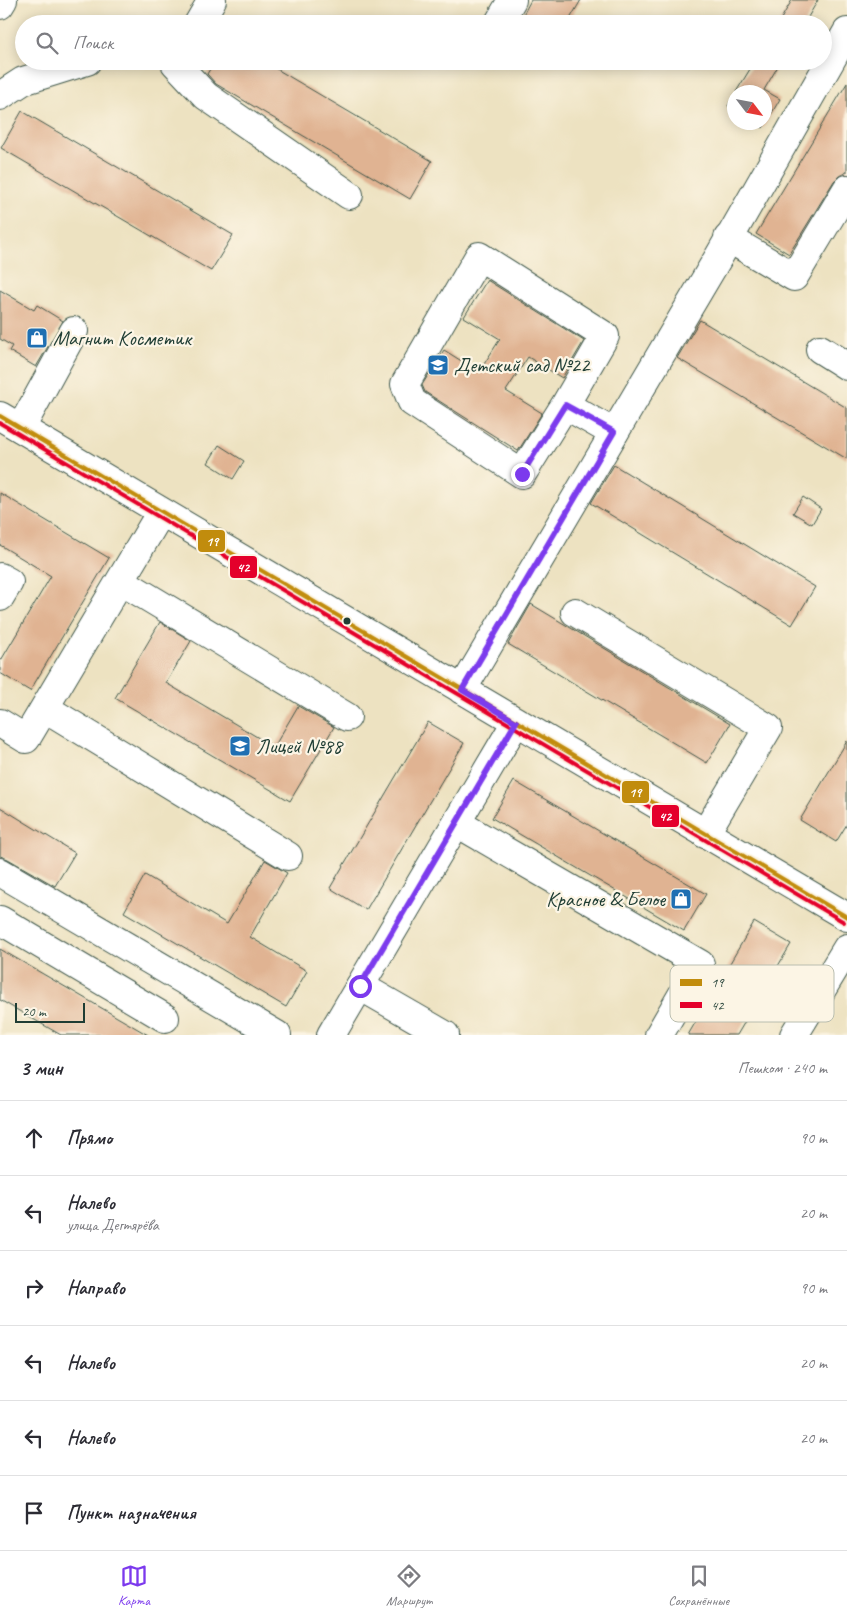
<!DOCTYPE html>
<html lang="ru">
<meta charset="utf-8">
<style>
:root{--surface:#fff;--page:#f7f7f7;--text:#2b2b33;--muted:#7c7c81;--line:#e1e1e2;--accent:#7c3aed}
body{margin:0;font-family:Caveat,sans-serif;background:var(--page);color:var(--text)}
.compass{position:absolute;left:727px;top:85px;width:45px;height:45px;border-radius:50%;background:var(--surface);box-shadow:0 2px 12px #0003;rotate:122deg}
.scale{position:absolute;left:15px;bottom:12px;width:70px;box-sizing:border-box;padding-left:5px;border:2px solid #1f3d34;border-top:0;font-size:14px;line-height:18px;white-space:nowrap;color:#1f3d34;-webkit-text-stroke:4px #fcf5e5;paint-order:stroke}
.stop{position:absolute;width:15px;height:15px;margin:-11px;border:4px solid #7c3aed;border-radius:50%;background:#fff}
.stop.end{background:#7c3aed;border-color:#fff;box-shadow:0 1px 5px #0008}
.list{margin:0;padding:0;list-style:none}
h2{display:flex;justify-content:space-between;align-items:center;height:65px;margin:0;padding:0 20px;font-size:21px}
h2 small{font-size:16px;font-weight:400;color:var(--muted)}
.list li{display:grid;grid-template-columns:32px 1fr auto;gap:15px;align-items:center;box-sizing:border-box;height:75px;padding:0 20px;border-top:1px solid var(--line)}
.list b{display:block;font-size:19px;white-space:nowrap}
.list p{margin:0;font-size:16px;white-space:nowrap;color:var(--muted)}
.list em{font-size:16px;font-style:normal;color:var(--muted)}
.icon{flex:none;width:28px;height:28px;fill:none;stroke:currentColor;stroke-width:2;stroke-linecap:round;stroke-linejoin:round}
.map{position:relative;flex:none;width:847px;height:1035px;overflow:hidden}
.search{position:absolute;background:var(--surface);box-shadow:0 2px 12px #0003;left:15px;right:15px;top:15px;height:55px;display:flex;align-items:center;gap:12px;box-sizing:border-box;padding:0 18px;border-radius:28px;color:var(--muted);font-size:19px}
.sheet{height:515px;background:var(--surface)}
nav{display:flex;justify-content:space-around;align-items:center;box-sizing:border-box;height:70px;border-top:1px solid var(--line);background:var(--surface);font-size:14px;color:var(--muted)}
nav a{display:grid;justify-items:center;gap:2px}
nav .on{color:var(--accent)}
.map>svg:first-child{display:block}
.building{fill:#e0b392}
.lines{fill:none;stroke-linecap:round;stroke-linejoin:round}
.minor-casing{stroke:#3e5649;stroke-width:30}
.minor{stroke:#fff;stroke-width:28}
.bus-1-casing{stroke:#fcf5e5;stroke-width:8}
.bus-2-casing{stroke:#fcf5e5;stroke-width:8}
.bus-1{stroke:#c18c0d;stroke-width:4}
.bus-2{stroke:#e4002b;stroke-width:4}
.route{stroke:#7c3aed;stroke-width:6}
.bus-dot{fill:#1f3d34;stroke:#fcf5e5;stroke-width:2}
.labels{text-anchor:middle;stroke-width:4.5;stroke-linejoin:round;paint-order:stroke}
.poi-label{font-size:21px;fill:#1f3d34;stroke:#fcf5e5;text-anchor:start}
.key{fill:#fcf5e5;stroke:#babeb0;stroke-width:1}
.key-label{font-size:14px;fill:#1f3d34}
.line-badge{stroke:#fcf5e5;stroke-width:2}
.badge-label{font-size:14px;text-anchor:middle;font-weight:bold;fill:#fff}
</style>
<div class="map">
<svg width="847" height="1035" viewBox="0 0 847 1035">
<rect width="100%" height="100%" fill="#fcf5e5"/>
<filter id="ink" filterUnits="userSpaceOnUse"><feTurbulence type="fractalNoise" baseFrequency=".02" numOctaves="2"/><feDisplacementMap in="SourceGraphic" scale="10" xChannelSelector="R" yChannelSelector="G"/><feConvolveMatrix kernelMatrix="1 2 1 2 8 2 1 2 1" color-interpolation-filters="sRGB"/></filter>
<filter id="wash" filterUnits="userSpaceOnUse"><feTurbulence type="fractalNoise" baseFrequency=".0096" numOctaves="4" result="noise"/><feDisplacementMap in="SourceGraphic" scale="20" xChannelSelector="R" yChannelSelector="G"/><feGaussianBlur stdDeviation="1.12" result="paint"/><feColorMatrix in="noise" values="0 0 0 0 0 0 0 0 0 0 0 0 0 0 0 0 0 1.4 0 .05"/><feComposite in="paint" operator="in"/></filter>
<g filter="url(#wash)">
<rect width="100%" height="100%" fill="#ede2c1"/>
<g id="blocks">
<g class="building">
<path d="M531,0H581L567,24H518Z"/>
<path d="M792,0H818L804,24H778Z"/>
<path d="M215,61H263L432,161L410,199L216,84L207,74Z"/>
<path d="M755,61H781L764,90L780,99L763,128L755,122H764V92H736Z"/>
<path d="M847,83V172L839,176L834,181L789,254L756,234Z"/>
<path d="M734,95V110L728,106Z"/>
<path d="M22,111L233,235L211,271L1,148Z"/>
<path d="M487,280L584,341L562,378L528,357L506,391L542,413L518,451L425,392L422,385L444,350L479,372L500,339L464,317Z"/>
<path d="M0,290L34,310L37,305L63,321L36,367L9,351L12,346L0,339Z"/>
<path d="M700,320L847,408V459L677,358Z"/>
<path d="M219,445L244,461L233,479L208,463Z"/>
<path d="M614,465L815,587L792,625L591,503Z"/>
<path d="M0,493L109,558L30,691L0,673V662L51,576L0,545Z"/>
<path d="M803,497L821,509L812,524L793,513Z"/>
<path d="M531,604L730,724L707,763L508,644Z"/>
<path d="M160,622L191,641L166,683L274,747L298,706L334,727L290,801L115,698Z"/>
<path d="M428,722L464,743L366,910L330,888Z"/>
<path d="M847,741V824L836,842L800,820Z"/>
<path d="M514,781L706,894L684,931L492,818Z"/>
<path d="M0,807L75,853L55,886L8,859L0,856Z"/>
<path d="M265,860L287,873L250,937L307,971L286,1007L124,912L145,875L227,924Z"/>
<path d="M754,922L791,944L737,1035H688Z"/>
<path d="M0,949L148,1035H61L0,1000Z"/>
</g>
</g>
</g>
<g filter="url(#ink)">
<use href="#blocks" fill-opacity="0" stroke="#3e5649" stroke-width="1"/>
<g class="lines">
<g class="minor-casing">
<g id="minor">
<path d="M0,5L3,0"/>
<path d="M198,24L212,0"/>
<path d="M498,24L512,0"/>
<path d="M175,63L206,96L349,195"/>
<path d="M0,96L23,81L87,61"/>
<path d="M728,238L794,277L847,189"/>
<path d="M820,349L847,366"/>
<path d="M565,405L522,474L412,402L405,384L479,256L605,336L565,405L614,433"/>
<path d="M0,416L847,917"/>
<path d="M21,428L74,331"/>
<path d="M0,577L9,582L0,597"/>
<path d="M121,581L347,717"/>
<path d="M575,612L768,728L705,834"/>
<path d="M462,690L718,258L847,32"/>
<path d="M45,708L288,856"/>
<path d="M0,723L26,739L161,512"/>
<path d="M457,823L700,964L659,1035"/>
<path d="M0,872L277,1035"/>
<path d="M0,920L165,1018"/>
<path d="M360,986L445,1035"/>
<path d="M331,1035L516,722"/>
<path d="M794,1035L847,948"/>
</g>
</g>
<use href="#minor" class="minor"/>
<g class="bus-1-casing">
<path id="bus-1" d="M0,416L847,917"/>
</g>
<g class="bus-2-casing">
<path id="bus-2" d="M0,423L844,922"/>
</g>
<use href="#bus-1" class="bus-1"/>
<use href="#bus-2" class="bus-2"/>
</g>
</g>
<g class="lines" filter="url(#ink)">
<path class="route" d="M360,986L516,722L462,690L614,432L565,405L522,474"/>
</g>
<defs>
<g id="shop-square" transform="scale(1.125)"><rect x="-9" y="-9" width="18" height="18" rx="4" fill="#1f6fb2" stroke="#fcf5e5"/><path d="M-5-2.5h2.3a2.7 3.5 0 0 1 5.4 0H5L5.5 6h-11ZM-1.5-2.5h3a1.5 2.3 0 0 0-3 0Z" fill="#fff"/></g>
<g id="school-square" transform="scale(1.125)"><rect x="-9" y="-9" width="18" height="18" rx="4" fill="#1f6fb2" stroke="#fcf5e5"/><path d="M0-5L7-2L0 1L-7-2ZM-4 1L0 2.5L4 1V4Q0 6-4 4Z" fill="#fff"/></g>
</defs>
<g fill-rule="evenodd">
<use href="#shop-square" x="37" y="338"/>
<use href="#school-square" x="438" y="365"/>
<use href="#school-square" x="240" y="746"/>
<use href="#shop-square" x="681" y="899"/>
</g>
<circle class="bus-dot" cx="347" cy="621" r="4.5"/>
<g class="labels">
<g class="poi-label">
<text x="53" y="345">Магнит Косметик</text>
<text x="454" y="372">Детский сад №22</text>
<text x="256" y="753">Лицей №88</text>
<text x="665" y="906" text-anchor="end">Красное &amp; Белое</text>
</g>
</g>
<rect x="670" y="965" width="164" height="57" rx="8" class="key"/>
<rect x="680" y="979" width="22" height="7" fill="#c18c0d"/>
<rect x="680" y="1002" width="22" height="6" fill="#e4002b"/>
<g class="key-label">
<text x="711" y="987">19</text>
<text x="711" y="1010">42</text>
</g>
<g class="line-badge">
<rect x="197" y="529" width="29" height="24" rx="5" fill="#c18c0d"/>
<rect x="229" y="555" width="29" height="24" rx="5" fill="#e4002b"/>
<rect x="621" y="780" width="29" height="24" rx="5" fill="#c18c0d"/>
<rect x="651" y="804" width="29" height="24" rx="5" fill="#e4002b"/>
</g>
<g class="badge-label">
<text x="212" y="546">19</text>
<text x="243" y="572">42</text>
<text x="635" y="797">19</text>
<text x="665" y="821">42</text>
</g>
</svg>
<svg class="compass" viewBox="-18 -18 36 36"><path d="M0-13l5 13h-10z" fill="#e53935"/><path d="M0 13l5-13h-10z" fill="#7c7c81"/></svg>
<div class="scale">20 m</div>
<div class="stop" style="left:360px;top:986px"></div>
<div class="stop end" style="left:522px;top:474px"></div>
<div class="search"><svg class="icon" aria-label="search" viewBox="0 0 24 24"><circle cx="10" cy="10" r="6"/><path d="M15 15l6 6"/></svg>Поиск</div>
</div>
<section class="sheet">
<h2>3 мин<small>Пешком · 240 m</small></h2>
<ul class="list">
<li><svg class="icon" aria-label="ahead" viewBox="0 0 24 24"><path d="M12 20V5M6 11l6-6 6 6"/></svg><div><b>Прямо</b></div><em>90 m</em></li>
<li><svg class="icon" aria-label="left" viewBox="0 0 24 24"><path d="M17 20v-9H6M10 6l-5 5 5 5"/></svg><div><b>Налево</b><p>улица Дегтярёва</p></div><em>20 m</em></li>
<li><svg class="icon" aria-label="right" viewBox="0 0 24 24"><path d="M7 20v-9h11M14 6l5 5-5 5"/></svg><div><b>Направо</b></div><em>90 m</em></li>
<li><svg class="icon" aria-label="left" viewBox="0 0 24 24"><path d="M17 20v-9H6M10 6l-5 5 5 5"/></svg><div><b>Налево</b></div><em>20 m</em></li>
<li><svg class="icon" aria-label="left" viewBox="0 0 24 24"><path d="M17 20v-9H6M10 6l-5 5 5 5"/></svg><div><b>Налево</b></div><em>20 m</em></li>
<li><svg class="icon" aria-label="arrive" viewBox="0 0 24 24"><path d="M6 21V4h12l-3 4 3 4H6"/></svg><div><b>Пункт назначения</b></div></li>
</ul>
</section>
<nav>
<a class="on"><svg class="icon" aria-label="map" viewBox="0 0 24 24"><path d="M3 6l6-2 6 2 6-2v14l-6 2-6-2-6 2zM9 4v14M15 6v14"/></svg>Карта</a>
<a><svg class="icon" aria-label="directions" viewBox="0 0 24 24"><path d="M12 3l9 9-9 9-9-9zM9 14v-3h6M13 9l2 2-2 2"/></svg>Маршрут</a>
<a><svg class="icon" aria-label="saved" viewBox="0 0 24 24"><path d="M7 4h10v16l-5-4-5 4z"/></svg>Сохранённые</a>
</nav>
